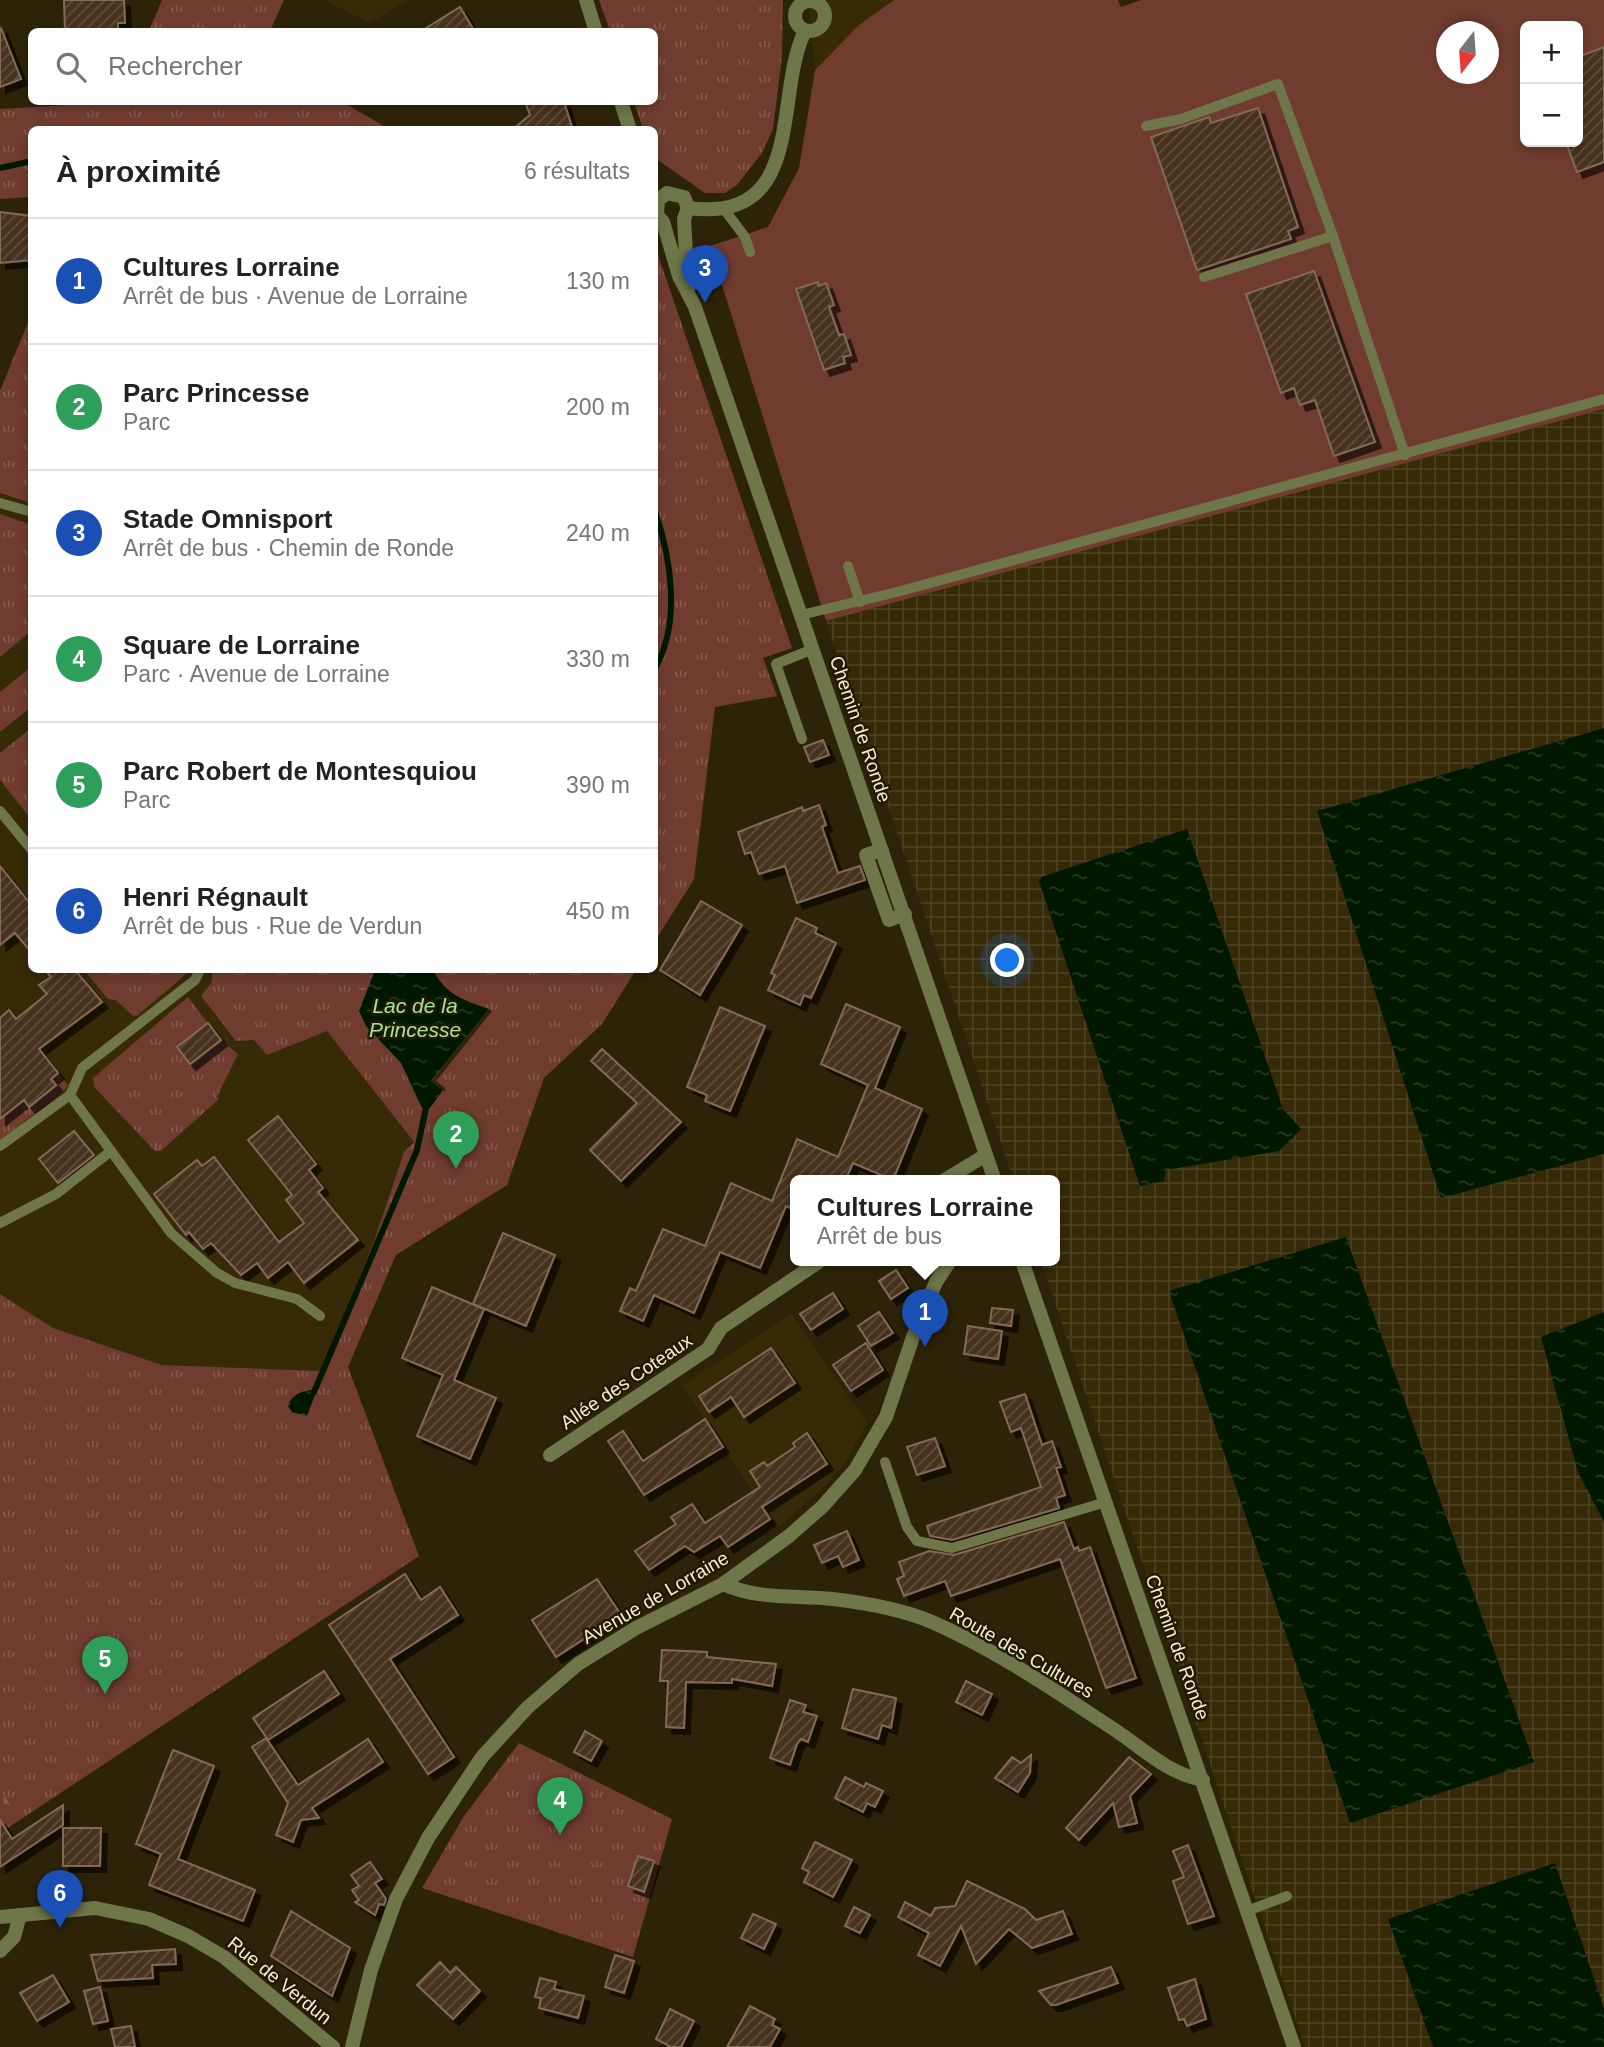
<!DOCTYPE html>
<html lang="fr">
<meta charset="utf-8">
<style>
:root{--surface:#fff;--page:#f2f2f2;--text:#222;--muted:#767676;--line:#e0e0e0;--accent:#735883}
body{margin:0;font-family:Helvetica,sans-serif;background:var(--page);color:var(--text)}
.controls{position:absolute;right:21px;top:21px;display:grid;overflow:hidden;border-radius:10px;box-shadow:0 4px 10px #0003}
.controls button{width:63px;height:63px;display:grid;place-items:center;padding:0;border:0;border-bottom:2px solid var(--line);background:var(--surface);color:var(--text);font:35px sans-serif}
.compass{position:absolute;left:1436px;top:21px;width:63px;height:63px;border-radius:50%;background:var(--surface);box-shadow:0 4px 10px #0003;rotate:197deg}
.you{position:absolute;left:1008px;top:961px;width:24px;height:24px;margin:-18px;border:5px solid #fff;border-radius:50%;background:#1a73e8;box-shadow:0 0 0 10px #1a73e833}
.badge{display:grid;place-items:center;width:46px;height:46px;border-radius:50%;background:var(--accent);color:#fff;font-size:23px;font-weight:700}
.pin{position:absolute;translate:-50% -58px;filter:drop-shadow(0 2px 4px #0008)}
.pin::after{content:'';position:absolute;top:37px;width:24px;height:21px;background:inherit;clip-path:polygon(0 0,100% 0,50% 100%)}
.popup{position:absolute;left:790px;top:1175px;width:270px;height:91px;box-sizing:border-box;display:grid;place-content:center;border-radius:10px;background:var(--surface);filter:drop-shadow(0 2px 5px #0005);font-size:23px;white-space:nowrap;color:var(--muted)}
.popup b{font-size:26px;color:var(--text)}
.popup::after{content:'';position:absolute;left:50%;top:100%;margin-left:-14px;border:14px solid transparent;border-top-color:var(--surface)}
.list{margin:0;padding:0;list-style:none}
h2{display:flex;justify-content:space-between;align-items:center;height:91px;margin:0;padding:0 28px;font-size:30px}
h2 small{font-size:23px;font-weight:400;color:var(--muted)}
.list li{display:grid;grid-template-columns:46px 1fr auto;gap:21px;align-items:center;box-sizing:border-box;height:126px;padding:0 28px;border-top:2px solid var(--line)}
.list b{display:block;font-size:26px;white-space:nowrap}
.list p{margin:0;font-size:23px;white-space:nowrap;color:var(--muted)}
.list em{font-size:23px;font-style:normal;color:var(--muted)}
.icon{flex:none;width:38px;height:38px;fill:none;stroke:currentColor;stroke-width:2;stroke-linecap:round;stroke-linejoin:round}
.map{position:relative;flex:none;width:1604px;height:2047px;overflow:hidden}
.search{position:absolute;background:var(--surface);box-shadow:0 4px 10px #0003;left:28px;top:28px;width:630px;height:77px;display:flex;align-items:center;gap:18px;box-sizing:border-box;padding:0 24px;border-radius:10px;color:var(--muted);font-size:26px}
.panel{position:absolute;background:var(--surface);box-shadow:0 4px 10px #0003;left:28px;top:126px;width:630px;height:847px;border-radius:10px}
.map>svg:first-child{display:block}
.built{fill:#362a07}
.industrial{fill:url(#industrial-grid)}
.grass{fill:url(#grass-tufts)}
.wetland{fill:url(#wetland-marsh)}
.cemetery{fill:url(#cemetery-stones)}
.garden{fill:#703c30;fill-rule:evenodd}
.water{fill:url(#water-ripples)}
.pier{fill:#2d2309}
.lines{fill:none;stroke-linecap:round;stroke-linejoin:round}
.stream{stroke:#001800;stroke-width:6}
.building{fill:url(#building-hatch);stroke:#836b57;stroke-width:2;filter:url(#shadow)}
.lane{stroke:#6f7649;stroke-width:10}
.street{stroke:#6f7649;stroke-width:14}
.labels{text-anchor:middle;stroke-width:5;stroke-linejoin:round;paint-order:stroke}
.street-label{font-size:19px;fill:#f2ecdc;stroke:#231a01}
.water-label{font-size:21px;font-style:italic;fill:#a1e49e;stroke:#231a01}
</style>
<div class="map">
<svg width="1604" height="2047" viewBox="0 0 1604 2047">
<defs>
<pattern id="industrial-grid" width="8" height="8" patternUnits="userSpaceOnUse" patternTransform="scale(1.75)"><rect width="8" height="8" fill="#362a07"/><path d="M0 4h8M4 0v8" fill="none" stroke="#4a3f1f"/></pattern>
<pattern id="grass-tufts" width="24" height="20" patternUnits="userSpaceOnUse" patternTransform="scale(1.75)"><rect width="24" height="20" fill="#703c30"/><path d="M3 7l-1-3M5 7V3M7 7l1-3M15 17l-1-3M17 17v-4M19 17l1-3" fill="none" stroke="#85584d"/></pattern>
<pattern id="wetland-marsh" width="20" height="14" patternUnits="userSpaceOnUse" patternTransform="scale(1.75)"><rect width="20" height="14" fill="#703c30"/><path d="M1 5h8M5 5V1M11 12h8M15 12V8" fill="none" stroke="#85584d"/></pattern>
<pattern id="cemetery-stones" width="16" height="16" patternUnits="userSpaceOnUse" patternTransform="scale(1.75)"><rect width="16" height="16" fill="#703c30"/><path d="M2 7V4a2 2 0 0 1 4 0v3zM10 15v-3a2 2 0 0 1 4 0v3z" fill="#85584d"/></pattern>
<pattern id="water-ripples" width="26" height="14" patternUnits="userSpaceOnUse" patternTransform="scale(1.75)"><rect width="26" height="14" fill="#001800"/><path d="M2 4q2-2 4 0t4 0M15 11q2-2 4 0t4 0" fill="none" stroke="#263a25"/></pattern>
<pattern id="building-hatch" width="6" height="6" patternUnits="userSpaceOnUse" patternTransform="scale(1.75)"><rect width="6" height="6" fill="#46311f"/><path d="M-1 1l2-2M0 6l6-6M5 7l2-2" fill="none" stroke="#614f3f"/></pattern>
<filter id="shadow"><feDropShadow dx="6" dy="6" stdDeviation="0" flood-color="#0009"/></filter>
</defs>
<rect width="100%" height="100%" fill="#2d2309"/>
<g class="built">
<path d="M325,0H409L369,23Z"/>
<path d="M809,0H894L859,25L815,70Z"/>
<path d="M0,494L31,503L32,970H279L414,1142L404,1152L373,1244L321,1371L162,1365L53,1328L0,1294Z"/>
<path d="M791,1314L867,1423L845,1463L825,1486L777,1528L682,1385Z"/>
</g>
<path class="industrial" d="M1604,409V2047H1305L1041,1261H1054V1181H1014L826,621Z"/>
<g class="grass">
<path d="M162,0H284L270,31H149Z"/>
<path d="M599,0H783L782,56L773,129L762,153L737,185L725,193H705L655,158L654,130L643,129L634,102H654V32L610,31Z"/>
<path d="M120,102L346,104L389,129L32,130L31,197L0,199V109Z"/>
<path d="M654,243L792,648L763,658L777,696L715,707L694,879L655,941Z"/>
<path d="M31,315V503L0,493V391Z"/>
<path d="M0,514L32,525L31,631L0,657Z"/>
<path d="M31,667V707L0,732V692Z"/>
<path d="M31,728V819L0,780V753Z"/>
<path d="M84,970H191L138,1015L133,1016L116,1000L108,999Z"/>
<path d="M212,970H636L602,1024L544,1078L507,1185L396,1255L348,1367L419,1556L0,1833V1294L53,1328L162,1365L321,1371L373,1244L404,1152L414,1142L327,1031L267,1055L254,1040L236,1041L201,996L212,982Z"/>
<path d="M188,997L208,1023L177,1047L190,1064L221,1040L238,1054L217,1097L219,1099L161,1151H155L94,1087L93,1078Z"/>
<path d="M58,1073L68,1085L65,1090L0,1140V1119L24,1100L30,1107L56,1086L51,1079Z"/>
<path d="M519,1743L672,1819L633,1957L422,1888L464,1816Z"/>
</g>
<path class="wetland" d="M368,970H375L362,999L357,993Z"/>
<path class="cemetery" d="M0,1789L13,1809L0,1818Z"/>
<path class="garden" d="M894,0H1118L1121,7L1141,0H1604V409L826,621L710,246L768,227L799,168L815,70L859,25ZM1525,26H1578V142H1525ZM1446,32H1488V74H1446Z"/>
<g class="water">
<path d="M1604,728V1154L1441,1198L1317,811Z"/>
<path d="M1187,829L1283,1109L1301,1129L1279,1151L1166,1170L1164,1181L1140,1186L1038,878Z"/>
<path d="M375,970H433C446,995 463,1000 489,1009L431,1081L443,1090L430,1108H422L401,1063L366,1026L359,1011Z"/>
<path d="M1346,1237L1534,1762L1350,1823L1169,1291Z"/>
<path d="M1604,1312V1522L1578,1472L1541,1337Z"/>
<path d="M310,1390L316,1392L307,1416L292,1412L288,1406C291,1395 300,1392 310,1390Z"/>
<path d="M1555,1863L1604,2008V2047H1433L1388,1919Z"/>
</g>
<path class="pier" d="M489,1009L492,1011L436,1081L445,1088L446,1092L431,1082Z"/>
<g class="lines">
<g class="stream">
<path d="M0,168L32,161"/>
<path d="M654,508C671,557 682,623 654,670"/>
<path d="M314,1392L417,1150L426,1108"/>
</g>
</g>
<g class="building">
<path d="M64,0H124L125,23H118V32H65Z"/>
<path d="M460,7L475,32H420Z"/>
<path d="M1,28L21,79L0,87V29Z"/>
<path d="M1604,47V162L1577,172L1566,142H1578V57Z"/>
<path d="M525,102H564L573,130H512L530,115Z"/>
<path d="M1258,108L1298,227L1288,231L1291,239L1197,270L1151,137L1209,117L1211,123Z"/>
<path d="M0,212L32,216V260L0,263Z"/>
<path d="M1314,271L1375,442L1334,456L1315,400L1300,405L1294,388L1281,393L1246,294Z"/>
<path d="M818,282L819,286L826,283L834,305L829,307L839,335L844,334L851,355L843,357L845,363L824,370L796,289Z"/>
<path d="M823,740L829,755L810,762L804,747Z"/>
<path d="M819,805L826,825L822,827L838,873L860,866L865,880L797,903L785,866L759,874L751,852L745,854L738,832L802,807L803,811Z"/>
<path d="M0,866L32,906V953L15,933L0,945Z"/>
<path d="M701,901L742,925L700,995L660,970Z"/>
<path d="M796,918L817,928L815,933L836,943L811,998L804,995L800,1005L768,990L775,975L771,973Z"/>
<path d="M45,970H75L102,1002L39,1049L58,1073L51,1079L56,1085L29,1107L24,1100L0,1119V1018L9,1010L16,1019L47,994L39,985L51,977Z"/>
<path d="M846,1004L900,1027L875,1088L922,1109L893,1180L853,1163L845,1181H795V1210L786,1206L760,1268L720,1252L694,1313L654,1295L643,1321L620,1311L630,1288L636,1291L663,1229L705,1246L731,1183L772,1201L797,1139L838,1157L868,1085L821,1064Z"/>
<path d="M720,1007L765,1026L730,1111L705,1101L707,1095L687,1087Z"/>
<path d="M208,1023L221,1040L190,1064L177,1047Z"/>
<path d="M602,1049L681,1122L621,1181L590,1150L637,1103L591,1061Z"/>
<path d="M278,1116L316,1164L309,1170L323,1188L318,1192L358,1240L304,1283L288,1262L268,1278L257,1263L241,1275L211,1243L203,1249L189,1232L186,1235L154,1194L197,1160L202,1166L214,1157L279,1242L304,1223L286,1200L292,1195L248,1140Z"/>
<path d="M74,1131L94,1155L58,1183L39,1159Z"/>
<path d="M503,1233L555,1255L526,1326L473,1304Z"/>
<path d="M896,1270L908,1288L891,1299L879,1281Z"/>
<path d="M432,1287L484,1309L454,1380L496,1398L470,1459L417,1436L443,1375L402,1358Z"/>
<path d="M833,1293L843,1309L811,1330L800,1314Z"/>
<path d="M992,1308L1013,1310L1011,1326L990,1323Z"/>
<path d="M879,1312L893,1333L871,1346L858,1326Z"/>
<path d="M968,1326L1002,1331L998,1359L964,1354Z"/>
<path d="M866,1343L883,1370L851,1391L833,1365Z"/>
<path d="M771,1348L795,1383L744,1417L731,1397L709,1412L699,1396Z"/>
<path d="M1025,1394L1042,1445L1052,1441L1061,1467L1056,1468L1065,1495L1056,1498L1059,1508L952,1540L930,1536L927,1526L1041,1487L1021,1428L1011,1432L1000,1402Z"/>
<path d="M705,1419L723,1447L644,1495L608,1441L623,1431L643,1461Z"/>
<path d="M807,1433L827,1464L762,1507L770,1519L728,1547L720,1536L694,1552L685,1546L649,1570L635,1551L676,1524L671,1517L692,1504L705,1523L760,1487L750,1471L764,1462L767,1466L795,1447L793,1443Z"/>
<path d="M935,1438L945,1466L917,1475L907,1447Z"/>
<path d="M1064,1522L1074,1549L1078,1547L1079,1551L1090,1547L1136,1678L1106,1688L1060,1559L951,1596L945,1581L904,1596L897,1579L904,1576L899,1562L929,1551L954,1555Z"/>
<path d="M847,1531L859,1560L843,1567L838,1556L822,1563L814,1545Z"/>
<path d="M405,1574L421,1600L440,1587L458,1615L390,1659L454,1757L428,1774L329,1625Z"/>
<path d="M597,1579L621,1615L556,1657L532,1620Z"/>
<path d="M662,1650L707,1652V1657L776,1664L772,1686L732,1679V1683L686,1682L684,1728L666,1727L668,1681H660Z"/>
<path d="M324,1671L339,1694L268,1740L253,1718Z"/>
<path d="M966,1681L992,1694L982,1715L956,1702Z"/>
<path d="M853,1689L896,1698L891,1728L882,1725L878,1739L842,1728Z"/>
<path d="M790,1700L806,1705L803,1712L817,1716L808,1742L801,1739L797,1744L790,1765L770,1758Z"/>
<path d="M585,1731L602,1741L591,1761L574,1752Z"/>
<path d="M266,1738L298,1785L368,1739L383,1762L312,1808L319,1818L301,1820L293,1842L276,1835L288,1803L252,1747Z"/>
<path d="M173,1750L214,1766L178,1859L255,1890L243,1921L149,1885L161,1854L136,1844Z"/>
<path d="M1031,1755L1030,1773L1018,1792L995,1778L1012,1757L1021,1763Z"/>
<path d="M1129,1757L1151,1774L1130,1796L1137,1823L1119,1827L1113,1803L1079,1840L1066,1828Z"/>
<path d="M845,1777L864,1787L866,1783L883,1791L875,1807L867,1803L863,1812L835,1798Z"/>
<path d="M63,1805V1825L0,1867V1820L12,1839Z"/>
<path d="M63,1828H101L100,1866H63Z"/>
<path d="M815,1842L852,1860L833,1897L804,1882L809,1872L802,1868Z"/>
<path d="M1188,1845L1214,1916L1188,1924L1173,1881L1184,1877L1173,1851Z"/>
<path d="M638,1856L654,1861L644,1892L628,1886Z"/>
<path d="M370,1862L382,1879L375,1883L386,1899L384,1905L379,1904L375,1915L355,1902L359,1900L352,1890L359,1886L351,1875Z"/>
<path d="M967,1881L1025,1909L1036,1920L1063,1911L1072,1934L1032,1948L1009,1929L976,1964L961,1926L940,1966L918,1955L929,1933L898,1917L905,1902L931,1916L935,1908L955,1906Z"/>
<path d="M854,1907L870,1915L860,1933L845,1926Z"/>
<path d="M291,1911L350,1948L332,1996L271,1956Z"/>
<path d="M753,1914L776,1924L764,1949L741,1938Z"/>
<path d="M175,1949L176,1964L152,1965L153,1978L98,1981L91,1955Z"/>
<path d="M615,1955L634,1961L624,1993L605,1987Z"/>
<path d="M440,1962L450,1973L456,1967L480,1991L453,2019L417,1985Z"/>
<path d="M1111,1967L1118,1983L1056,2005H1051L1039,1991Z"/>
<path d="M53,1975L69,2002L37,2021L20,1993Z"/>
<path d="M540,1978L556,1982L554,1989L584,1996L578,2018L539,2008L541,1998L535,1997Z"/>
<path d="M1195,1979L1206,2019L1187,2026L1184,2019L1179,2020L1168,1988Z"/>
<path d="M100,1987L108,2021L93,2024L84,1991Z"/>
<path d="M750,2006L775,2019L772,2025L780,2029L770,2047H727Z"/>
<path d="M670,2009L694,2021L681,2047H671L656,2039Z"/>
<path d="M131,2026L135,2047H115L111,2029Z"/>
</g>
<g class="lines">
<g class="lane">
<path d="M1146,126L1181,119L1278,84L1333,236L1405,455"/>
<path d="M724,209L745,237L750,252"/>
<path d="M1204,277L1333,236"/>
<path d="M0,503L32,512"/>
<path d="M848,566L860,602"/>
<path d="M801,615L897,592L1604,399"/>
<path d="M802,739L776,664L813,649"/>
<path d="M0,811L32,850"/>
<path d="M0,1146L70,1095L82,1068L195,980L200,970"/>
<path d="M111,1151L171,1233L217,1273L235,1283L297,1299L320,1316"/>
<path d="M0,1223L56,1194L111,1151L70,1095"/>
<path d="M885,1462L907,1527L917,1541L952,1548L1106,1502"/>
<path d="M1247,1911L1287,1896"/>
</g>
<g class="street">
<path d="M586,0L596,32"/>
<circle cx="810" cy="16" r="15"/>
<path d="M621,102L630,130"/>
<path d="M688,208C808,224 773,95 805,31"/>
<path d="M688,290L684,219L688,208L684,197L667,193L658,200L657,215L663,222L679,276L695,307L995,1181"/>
<path d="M882,850L866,855L889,920L905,914"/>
<path d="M943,1181L986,1155"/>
<path d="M1022,1261L1294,2047"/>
<path d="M550,1455L708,1349L721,1328L820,1261"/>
<path d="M723,1584C759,1600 795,1595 833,1599C866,1603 902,1609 932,1622C996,1650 1054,1690 1112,1728C1143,1748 1166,1773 1203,1780"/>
<path d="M0,1917L95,1908L149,1919L188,1936L224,1957L333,2047"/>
<path d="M0,1951L14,1937L20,1915"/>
<path d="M352,2047L371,1970L396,1899L428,1838L482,1757L528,1707L578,1664L636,1628L723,1584L789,1536L822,1507L855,1470L886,1417L913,1337L936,1282L950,1261"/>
</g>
</g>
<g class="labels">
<g class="street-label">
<text transform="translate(861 729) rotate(71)" y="7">Chemin de Ronde</text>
<text transform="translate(626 1381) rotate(-34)" y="7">Allée des Coteaux</text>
<text transform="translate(655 1597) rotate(-30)" y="7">Avenue de Lorraine</text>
<text transform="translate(1178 1647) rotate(70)" y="7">Chemin de Ronde</text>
<text transform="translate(1022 1652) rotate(30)" y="7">Route des Cultures</text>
<text transform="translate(280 1980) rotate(39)" y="7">Rue de Verdun</text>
</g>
<g class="water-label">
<text x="415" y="1013">Lac de la<tspan x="415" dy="24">Princesse</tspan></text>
</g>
</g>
</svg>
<div class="controls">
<button>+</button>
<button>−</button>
</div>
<svg class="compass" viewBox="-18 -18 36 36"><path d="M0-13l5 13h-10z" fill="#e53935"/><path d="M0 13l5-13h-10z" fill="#767676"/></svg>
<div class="you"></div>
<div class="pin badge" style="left:925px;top:1347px;background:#1a4fb4">1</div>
<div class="popup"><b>Cultures Lorraine</b>Arrêt de bus</div>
<div class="pin badge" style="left:456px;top:1169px;background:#2e9e5b">2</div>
<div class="pin badge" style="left:705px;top:303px;background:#1a4fb4">3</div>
<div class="pin badge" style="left:560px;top:1835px;background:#2e9e5b">4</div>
<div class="pin badge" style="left:105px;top:1694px;background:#2e9e5b">5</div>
<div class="pin badge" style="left:60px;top:1928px;background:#1a4fb4">6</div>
<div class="search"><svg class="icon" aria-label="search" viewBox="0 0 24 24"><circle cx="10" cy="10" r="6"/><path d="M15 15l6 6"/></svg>Rechercher</div>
<section class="panel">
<h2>À proximité<small>6 résultats</small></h2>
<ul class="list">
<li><span class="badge" style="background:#1a4fb4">1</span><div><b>Cultures Lorraine</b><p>Arrêt de bus · Avenue de Lorraine</p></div><em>130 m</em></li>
<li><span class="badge" style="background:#2e9e5b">2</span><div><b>Parc Princesse</b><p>Parc</p></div><em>200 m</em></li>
<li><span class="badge" style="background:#1a4fb4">3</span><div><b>Stade Omnisport</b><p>Arrêt de bus · Chemin de Ronde</p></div><em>240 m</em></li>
<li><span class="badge" style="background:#2e9e5b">4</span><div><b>Square de Lorraine</b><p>Parc · Avenue de Lorraine</p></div><em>330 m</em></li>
<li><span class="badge" style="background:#2e9e5b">5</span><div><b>Parc Robert de Montesquiou</b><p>Parc</p></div><em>390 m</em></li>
<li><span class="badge" style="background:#1a4fb4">6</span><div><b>Henri Régnault</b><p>Arrêt de bus · Rue de Verdun</p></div><em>450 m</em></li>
</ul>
</section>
</div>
